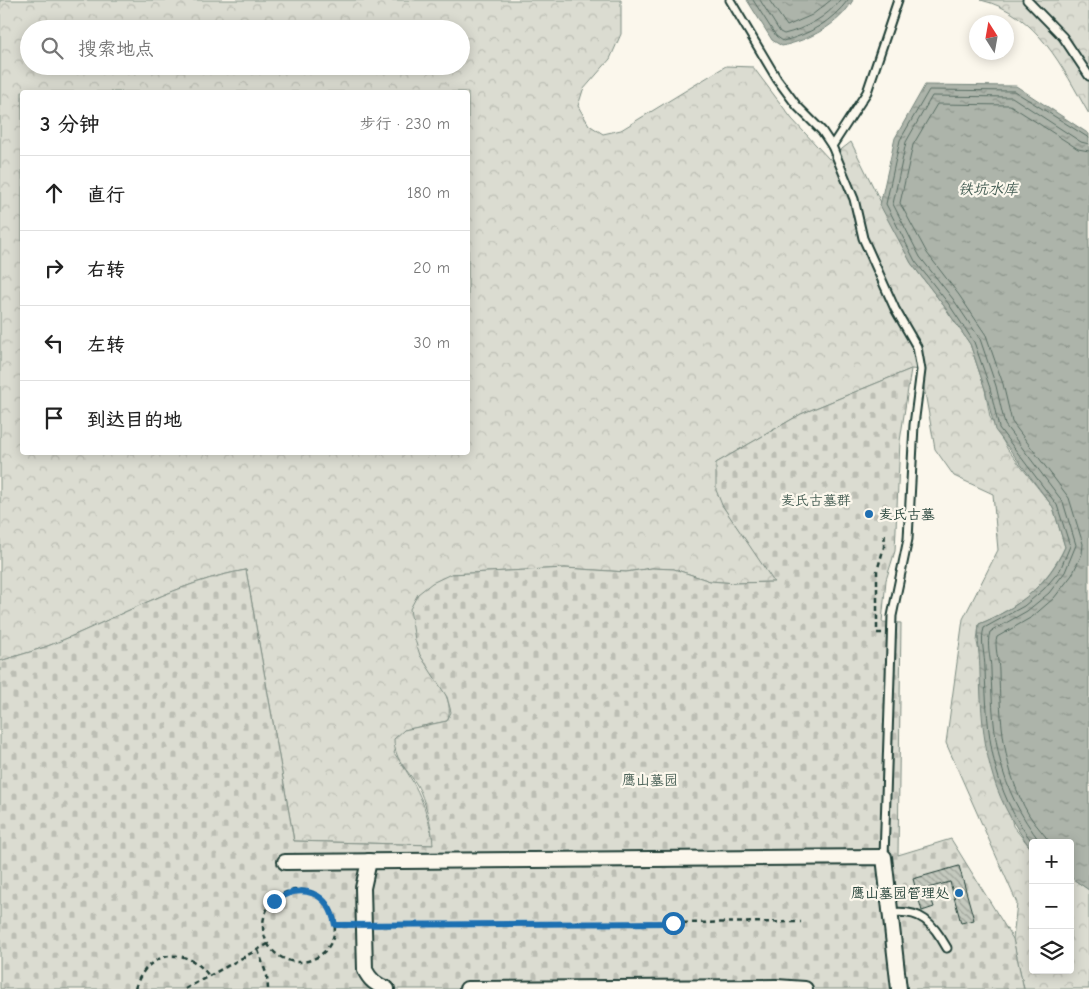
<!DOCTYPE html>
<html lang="zh">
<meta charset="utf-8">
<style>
:root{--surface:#fff;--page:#f6f6f6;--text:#222;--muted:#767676;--line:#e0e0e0}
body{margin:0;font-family:"Comic Neue","LXGW WenKai TC",sans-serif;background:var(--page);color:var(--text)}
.controls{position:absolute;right:15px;bottom:15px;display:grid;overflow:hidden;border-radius:5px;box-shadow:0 2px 12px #0003}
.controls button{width:45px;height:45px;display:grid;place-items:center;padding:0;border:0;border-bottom:1px solid var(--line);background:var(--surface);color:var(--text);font:25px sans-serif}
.compass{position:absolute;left:969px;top:15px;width:45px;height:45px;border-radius:50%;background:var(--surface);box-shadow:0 2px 12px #0003;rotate:349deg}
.stop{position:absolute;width:15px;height:15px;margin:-11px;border:4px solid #1f6fb2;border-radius:50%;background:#fff}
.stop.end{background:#1f6fb2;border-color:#fff;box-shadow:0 1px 5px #0008}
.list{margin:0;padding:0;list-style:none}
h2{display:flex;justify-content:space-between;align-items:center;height:65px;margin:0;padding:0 20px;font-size:21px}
h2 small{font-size:16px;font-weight:400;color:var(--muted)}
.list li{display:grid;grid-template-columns:32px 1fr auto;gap:15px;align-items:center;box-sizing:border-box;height:75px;padding:0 20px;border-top:1px solid var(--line)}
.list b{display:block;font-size:19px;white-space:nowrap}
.list em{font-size:16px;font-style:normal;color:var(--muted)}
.icon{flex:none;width:28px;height:28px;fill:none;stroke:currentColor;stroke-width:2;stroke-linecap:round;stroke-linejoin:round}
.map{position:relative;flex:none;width:1089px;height:989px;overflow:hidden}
.search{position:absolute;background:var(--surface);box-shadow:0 2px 12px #0003;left:20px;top:20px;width:450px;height:55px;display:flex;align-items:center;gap:12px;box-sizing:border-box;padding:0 18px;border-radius:28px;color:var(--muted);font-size:19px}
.panel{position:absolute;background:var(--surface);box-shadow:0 2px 12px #0003;left:20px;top:90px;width:450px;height:365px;border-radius:5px}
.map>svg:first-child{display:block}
.forest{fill:url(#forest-crowns);stroke:#7d8c82;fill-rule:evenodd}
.cemetery{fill:url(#cemetery-stones);stroke:#7d8c82}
.water{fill:url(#water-ripples);stroke:#74847b}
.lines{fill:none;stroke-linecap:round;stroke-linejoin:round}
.shore{stroke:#586d63;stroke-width:1}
.building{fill:url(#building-back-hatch);stroke:#1f3d34}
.lane-casing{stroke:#1f3d34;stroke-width:11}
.street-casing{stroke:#1f3d34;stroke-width:18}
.path{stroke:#1f3d34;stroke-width:2.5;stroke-dasharray:5 4;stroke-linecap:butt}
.lane{stroke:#fbf7ec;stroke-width:7}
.street{stroke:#fbf7ec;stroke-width:14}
.route{stroke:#1f6fb2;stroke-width:6}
.poi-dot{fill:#1f6fb2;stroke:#fbf7ec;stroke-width:2}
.labels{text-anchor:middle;stroke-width:4.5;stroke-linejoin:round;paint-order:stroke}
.park-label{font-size:14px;fill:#455d53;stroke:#fbf7ec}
.poi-label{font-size:14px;fill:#1f3d34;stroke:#fbf7ec;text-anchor:start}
.water-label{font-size:15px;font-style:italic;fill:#425b52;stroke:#fbf7ec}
</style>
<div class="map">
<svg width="1089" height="989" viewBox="0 0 1089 989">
<defs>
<pattern id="forest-crowns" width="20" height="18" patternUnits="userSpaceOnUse" patternTransform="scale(1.25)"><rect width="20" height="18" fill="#dbdcd1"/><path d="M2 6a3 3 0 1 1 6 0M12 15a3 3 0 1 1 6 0" fill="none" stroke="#bcbeb4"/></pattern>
<pattern id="cemetery-stones" width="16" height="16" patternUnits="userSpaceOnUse" patternTransform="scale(1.25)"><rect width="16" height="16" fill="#dbdcd1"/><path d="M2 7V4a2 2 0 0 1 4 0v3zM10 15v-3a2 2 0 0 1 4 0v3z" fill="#bcbeb4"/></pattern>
<pattern id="water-ripples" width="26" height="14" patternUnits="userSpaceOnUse" patternTransform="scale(1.25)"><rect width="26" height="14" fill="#adb4aa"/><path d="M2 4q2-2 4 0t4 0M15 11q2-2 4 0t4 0" fill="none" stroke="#8c948b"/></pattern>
<pattern id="building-back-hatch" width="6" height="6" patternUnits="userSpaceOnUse" patternTransform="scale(1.25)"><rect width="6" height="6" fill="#c4c9be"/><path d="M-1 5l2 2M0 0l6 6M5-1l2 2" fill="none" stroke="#9fa49b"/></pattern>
</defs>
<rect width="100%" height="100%" fill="#fbf7ec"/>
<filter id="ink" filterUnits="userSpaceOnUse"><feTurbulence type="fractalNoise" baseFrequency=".02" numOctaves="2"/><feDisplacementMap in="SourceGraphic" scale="10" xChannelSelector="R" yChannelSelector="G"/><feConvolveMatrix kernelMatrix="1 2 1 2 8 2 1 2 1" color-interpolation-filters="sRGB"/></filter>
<g filter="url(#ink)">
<g class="forest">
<path d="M0,0H621V34L610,59L583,90L578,106L589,125L603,134L621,130L726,66L753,67L792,119L829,159L851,142L911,263L944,306L970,344L985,389L990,417L1008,450L1053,507L1065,547C1047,585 1017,609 979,624L977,642L1013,826L1033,851V970H1070V877L1089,890V989H1024L1013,939L1017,903L946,743L963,619L998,550L993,494L954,476L935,449L921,370L911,369L801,414L716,463L722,505L775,582L735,583L710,581L674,569L652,568L626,572L565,568L451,574L420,655C432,674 457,699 447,721L404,730L394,753C418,786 426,805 434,845L294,841L246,570C180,581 119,617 58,642C39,650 19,655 0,661ZM29,29H461V66H29ZM22,92H468V452H22Z"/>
<path d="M981,0H1089V114C1062,67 1038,14 981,0Z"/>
</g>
<path class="cemetery" d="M911,369L900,441L895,551L886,580L882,622L901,623L898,855L951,839L1013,939L1024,989H0V661C19,655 39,650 58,642C119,617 180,581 246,570L294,841L433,845C432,827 427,808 420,791C411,771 394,763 394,739L404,730L447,721L451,712L447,697L420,655L415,640L410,609L418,594L432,583L451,574L565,568L626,572L652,568L674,569L710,581L735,583L774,582L722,505L716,490V463L801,414Z"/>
<g class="water">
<path d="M747,0H853C839,25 809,40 782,46L772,40Z"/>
<path d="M925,85L1016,86L1089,134V890L1070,877V843H1033V851C988,793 982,745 980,674C980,657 977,641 979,624C1017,609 1048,585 1065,547L1053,507L995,430L985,389L970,344L944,306L911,263L880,205L895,138Z"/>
</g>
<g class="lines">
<g class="shore">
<path d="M753,0L776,36L783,41C809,35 832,21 848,0"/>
<path d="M760,0L780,32L784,34C805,29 827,17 840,0"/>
<path d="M769,0L787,26L812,15L831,0"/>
<path d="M1033,843C991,789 987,735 985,669C985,655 980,641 984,628L1024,606L1044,589L1060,570L1070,546L1057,505L999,428L990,388L974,342L948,303L915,261L886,204L900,140L929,90L1014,91L1089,138"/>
<path d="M1041,843C997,786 993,739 991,670C991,658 986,644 990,632L1027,611L1049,593L1065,572L1076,545L1063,502L1005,425L996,386L980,339L953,299L920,257L893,204L906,142L932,96L1012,97L1081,142L1089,144"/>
<path d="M1050,843C1044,833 1035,825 1029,815C1003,771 1000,721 999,671C999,661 994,646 997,637L1032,617L1054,598L1072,575L1082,554L1083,544L1069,498L1012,422L1003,384L986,335L959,295L927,253L900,203L913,145L937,104L1010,105L1078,149L1089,151"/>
</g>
</g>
<path class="building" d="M959,866L974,920L961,923L950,882L928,888L934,907L922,911L913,879Z"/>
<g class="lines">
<g class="lane-casing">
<g id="lane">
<path d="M730,0L777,79L797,106L822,131L832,146L854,199L863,238L895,309L917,347L921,370L914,425L908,539L892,616L884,857"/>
<path d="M1027,0L1063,37L1089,76"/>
<path d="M832,146L867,92L898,0"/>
<path d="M890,913C921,909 933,923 947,948"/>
</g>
</g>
<g class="street-casing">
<g id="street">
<path d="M369,861L363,888L365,970C370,980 376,985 387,989"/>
<path d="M285,862L884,857L899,989"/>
<path d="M467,989L776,987L805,989"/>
</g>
</g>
<g class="path">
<path d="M882,633H877V571L884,547L885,531"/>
<circle cx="299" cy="926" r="36"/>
<path d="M335,925H351"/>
<path d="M377,925L801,922"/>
<path d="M258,950L267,976L268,989"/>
<path d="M135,989C146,951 186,944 209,976"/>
<path d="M185,989L268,944"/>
</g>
<use href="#lane" class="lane"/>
<use href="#street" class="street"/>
</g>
</g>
<g class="lines" filter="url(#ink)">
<path class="route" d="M274,901C302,882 329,892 335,925L673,923"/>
</g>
<g class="poi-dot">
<circle cx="869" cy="514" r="5"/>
<circle cx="959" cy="893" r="5"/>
</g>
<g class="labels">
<g class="park-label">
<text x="816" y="505">麦氏古墓群</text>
<text x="650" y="785">鹰山墓园</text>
</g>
<g class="poi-label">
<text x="879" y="519">麦氏古墓</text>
<text x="949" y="898" text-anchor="end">鹰山墓园管理处</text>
</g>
<g class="water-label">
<text x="988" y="194">铁坑水库</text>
</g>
</g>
</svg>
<div class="controls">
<button>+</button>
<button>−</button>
<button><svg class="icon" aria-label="layers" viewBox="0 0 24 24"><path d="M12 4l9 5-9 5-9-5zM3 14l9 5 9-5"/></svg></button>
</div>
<svg class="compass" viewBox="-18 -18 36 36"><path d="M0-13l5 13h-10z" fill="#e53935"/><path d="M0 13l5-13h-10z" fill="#767676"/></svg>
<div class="stop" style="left:673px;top:923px"></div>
<div class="stop end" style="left:274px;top:901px"></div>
<div class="search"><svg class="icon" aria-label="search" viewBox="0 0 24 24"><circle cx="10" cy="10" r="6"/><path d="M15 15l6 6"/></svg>搜索地点</div>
<section class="panel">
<h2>3 分钟<small>步行 · 230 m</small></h2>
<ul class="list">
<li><svg class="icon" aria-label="ahead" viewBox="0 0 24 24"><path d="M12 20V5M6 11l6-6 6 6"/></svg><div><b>直行</b></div><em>180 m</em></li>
<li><svg class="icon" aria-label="right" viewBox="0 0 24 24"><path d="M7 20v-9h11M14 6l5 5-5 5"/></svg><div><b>右转</b></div><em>20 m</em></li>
<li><svg class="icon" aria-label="left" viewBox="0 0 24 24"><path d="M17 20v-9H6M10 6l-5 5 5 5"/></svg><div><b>左转</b></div><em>30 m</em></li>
<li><svg class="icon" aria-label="arrive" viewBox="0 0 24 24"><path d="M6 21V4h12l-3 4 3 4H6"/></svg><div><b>到达目的地</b></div></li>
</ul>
</section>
</div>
